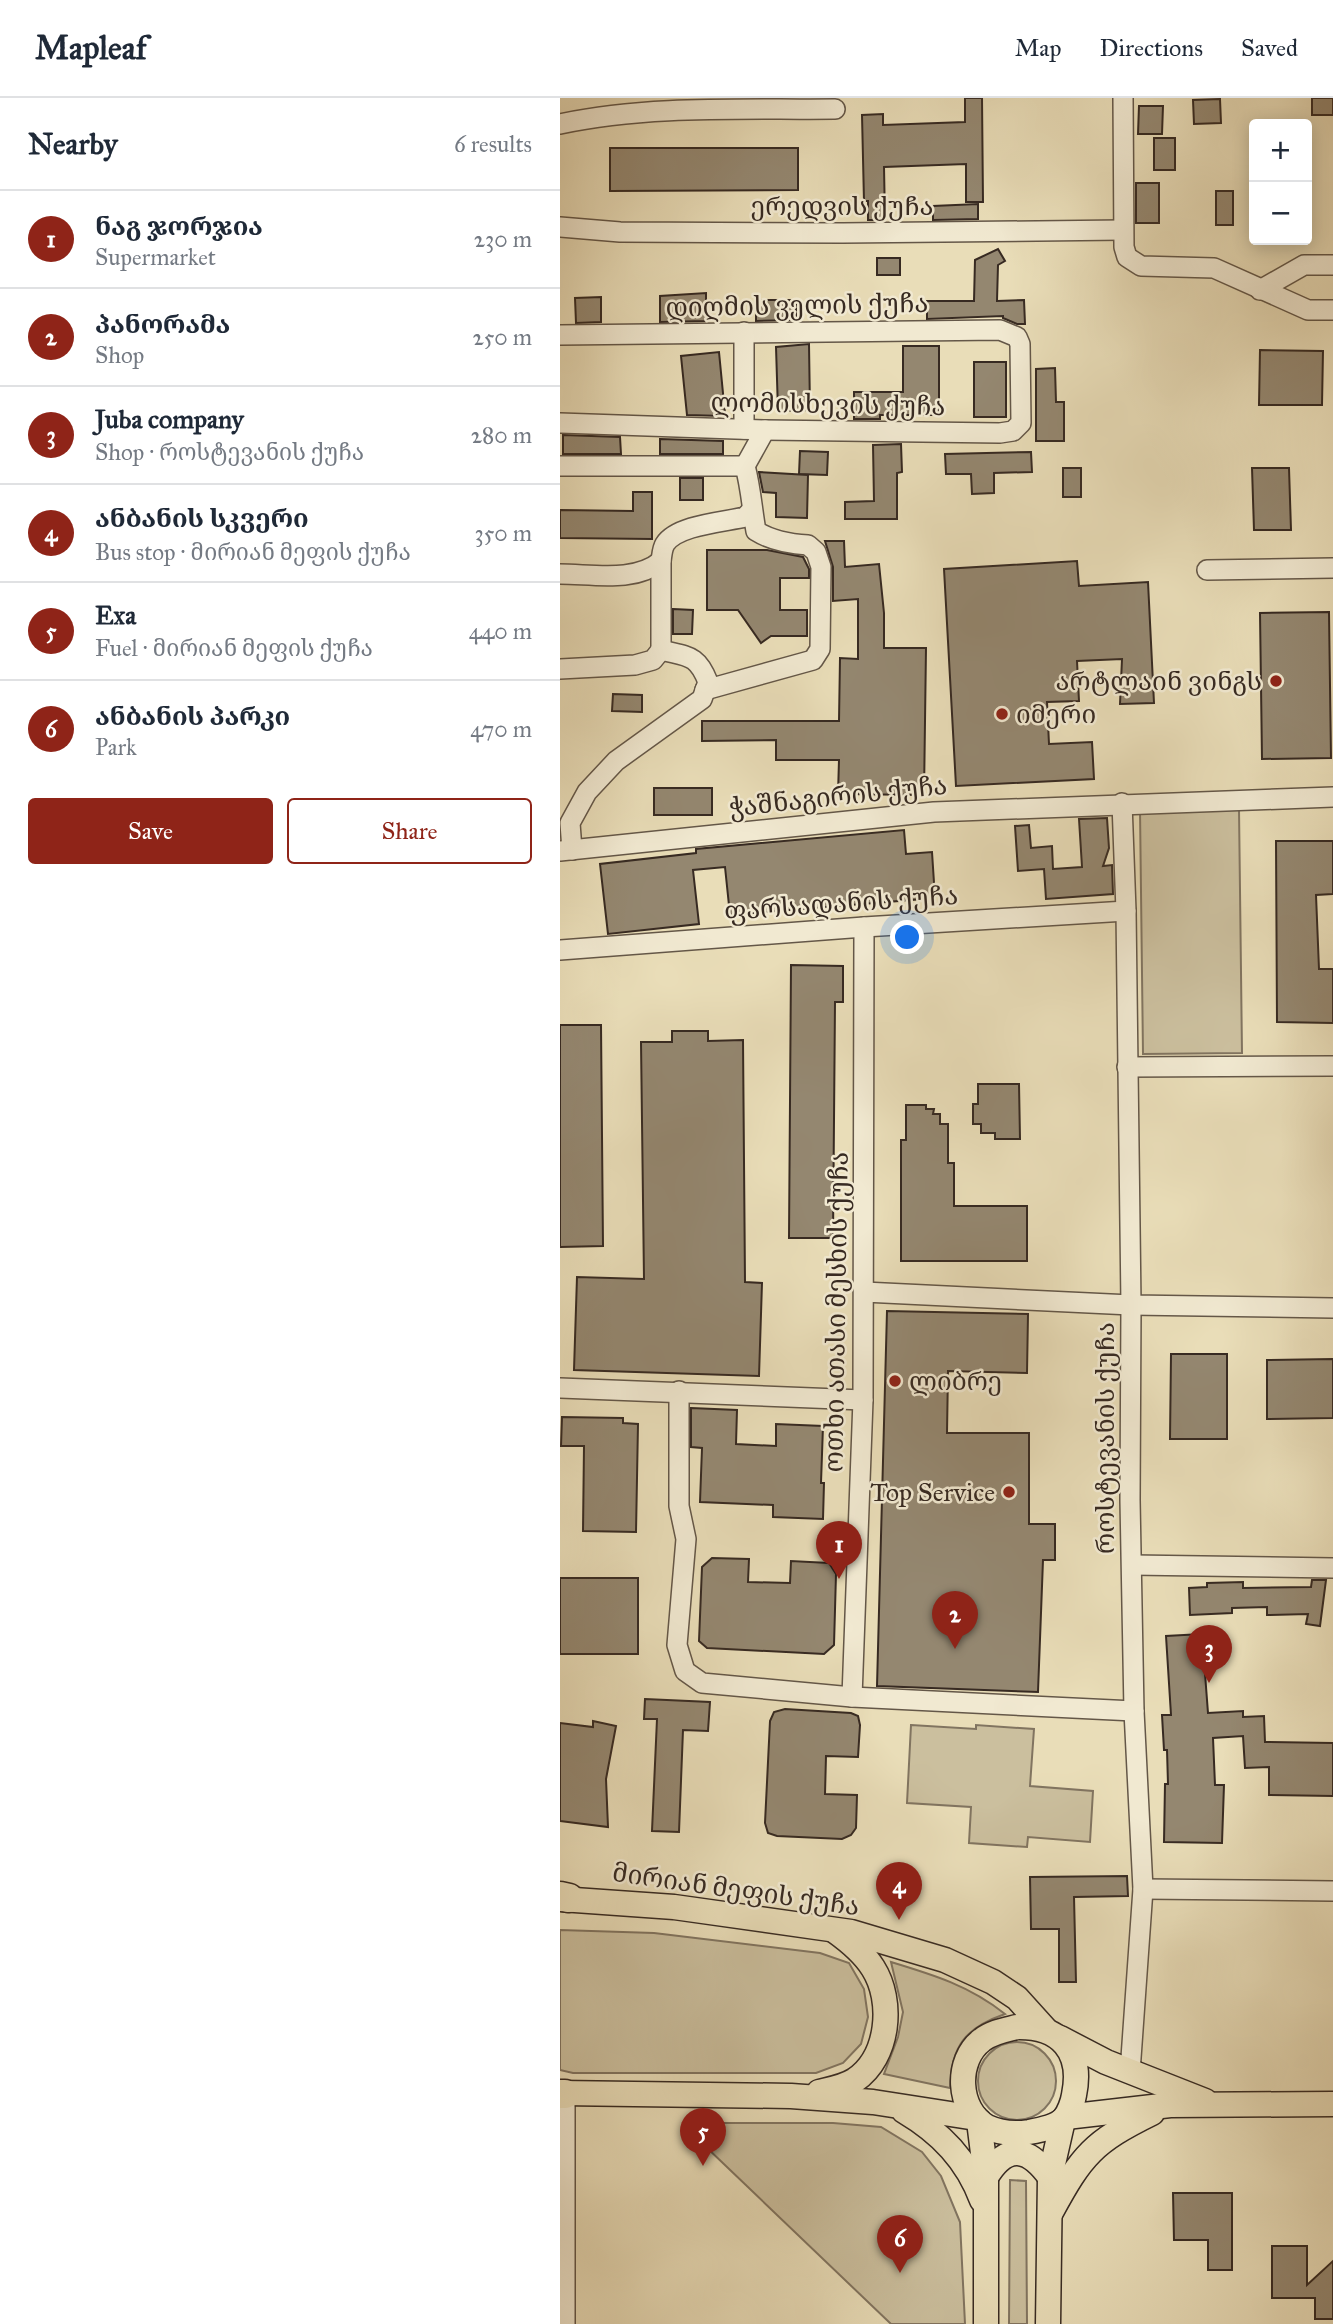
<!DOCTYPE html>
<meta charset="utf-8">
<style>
:root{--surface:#fff;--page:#f2f2f3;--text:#1f2937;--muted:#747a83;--line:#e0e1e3;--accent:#8f2418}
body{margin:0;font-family:"IM FELL Great Primer","Noto Serif Georgian",serif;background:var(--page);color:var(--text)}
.controls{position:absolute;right:21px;top:21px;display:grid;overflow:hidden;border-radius:7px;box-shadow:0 4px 18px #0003}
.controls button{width:63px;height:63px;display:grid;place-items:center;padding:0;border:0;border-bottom:2px solid var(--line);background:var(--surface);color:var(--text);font:35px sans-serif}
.you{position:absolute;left:348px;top:840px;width:24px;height:24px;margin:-18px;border:5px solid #fff;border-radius:50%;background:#1a73e8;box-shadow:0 0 0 10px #1a73e833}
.badge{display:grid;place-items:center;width:46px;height:46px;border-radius:50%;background:var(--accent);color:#fff;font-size:23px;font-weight:700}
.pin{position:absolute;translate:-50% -58px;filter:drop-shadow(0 2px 4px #0008)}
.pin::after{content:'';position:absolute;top:37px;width:24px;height:21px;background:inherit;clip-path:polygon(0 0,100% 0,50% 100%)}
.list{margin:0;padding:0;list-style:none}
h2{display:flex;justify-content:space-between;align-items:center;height:91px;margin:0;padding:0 28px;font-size:30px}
h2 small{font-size:23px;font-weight:400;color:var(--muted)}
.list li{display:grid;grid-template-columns:46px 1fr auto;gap:21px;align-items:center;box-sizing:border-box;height:98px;padding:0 28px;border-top:2px solid var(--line)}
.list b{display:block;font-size:26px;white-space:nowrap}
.list p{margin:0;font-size:23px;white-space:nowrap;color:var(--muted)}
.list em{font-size:23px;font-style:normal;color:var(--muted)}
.actions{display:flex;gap:14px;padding:21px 28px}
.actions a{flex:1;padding:16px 0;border:2px solid var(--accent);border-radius:7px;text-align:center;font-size:24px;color:var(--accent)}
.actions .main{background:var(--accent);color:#fff}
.map{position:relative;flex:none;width:773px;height:2226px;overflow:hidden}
header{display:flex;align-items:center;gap:42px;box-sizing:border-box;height:98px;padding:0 35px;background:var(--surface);border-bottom:2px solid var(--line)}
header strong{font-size:33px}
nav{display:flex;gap:38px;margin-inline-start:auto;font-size:24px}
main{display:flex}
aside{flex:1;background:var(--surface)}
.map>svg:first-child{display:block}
.green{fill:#cbbf9e;stroke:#817460;stroke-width:2}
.building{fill:#948770;stroke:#372a22;stroke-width:2}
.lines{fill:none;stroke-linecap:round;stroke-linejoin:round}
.minor-casing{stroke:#645748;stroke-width:22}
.major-casing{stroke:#372a22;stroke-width:27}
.highway-casing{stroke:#372a22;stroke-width:31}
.minor{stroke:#f1e9d1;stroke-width:19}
.major{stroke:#e9ddb8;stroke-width:24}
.highway{stroke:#e9ddb8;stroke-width:28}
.poi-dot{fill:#8f2418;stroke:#f1e9d1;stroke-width:2.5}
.labels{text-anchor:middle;stroke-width:5;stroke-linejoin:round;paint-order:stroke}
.street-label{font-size:26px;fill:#372a22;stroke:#f1e9d1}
.poi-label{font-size:26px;fill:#372a22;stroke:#f1e9d1;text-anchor:end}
</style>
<header>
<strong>Mapleaf</strong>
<nav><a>Map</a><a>Directions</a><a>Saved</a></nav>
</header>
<main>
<aside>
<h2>Nearby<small>6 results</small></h2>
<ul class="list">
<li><span class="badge">1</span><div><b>ნაგ ჯორჯია</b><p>Supermarket</p></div><em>230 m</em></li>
<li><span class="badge">2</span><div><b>პანორამა</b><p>Shop</p></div><em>250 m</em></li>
<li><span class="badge">3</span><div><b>Juba company</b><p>Shop · როსტევანის ქუჩა</p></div><em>280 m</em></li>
<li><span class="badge">4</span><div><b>ანბანის სკვერი</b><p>Bus stop · მირიან მეფის ქუჩა</p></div><em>350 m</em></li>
<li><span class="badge">5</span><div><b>Exa</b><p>Fuel · მირიან მეფის ქუჩა</p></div><em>440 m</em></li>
<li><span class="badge">6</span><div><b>ანბანის პარკი</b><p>Park</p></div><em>470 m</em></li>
</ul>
<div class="actions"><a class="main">Save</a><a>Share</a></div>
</aside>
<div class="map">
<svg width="773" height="2226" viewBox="0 0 773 2226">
<rect width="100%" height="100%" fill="#e9ddb8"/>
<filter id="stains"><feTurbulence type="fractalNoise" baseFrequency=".00286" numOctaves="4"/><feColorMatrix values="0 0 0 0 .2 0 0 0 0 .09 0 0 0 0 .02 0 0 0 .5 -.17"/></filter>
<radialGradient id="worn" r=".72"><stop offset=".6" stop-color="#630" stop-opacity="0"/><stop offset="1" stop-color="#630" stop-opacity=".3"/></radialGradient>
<g class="green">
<path d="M679,711L682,955L583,956L580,712Z"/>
<path d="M351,1627L416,1631V1627L474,1631L470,1688L533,1693L530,1744L468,1739L467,1749L409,1745L411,1709L347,1705Z"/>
<path d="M0,1832L94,1835L260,1855L289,1865L304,1891L308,1919L301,1946L283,1965L256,1975H13L0,1972Z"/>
<path d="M331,1864C374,1877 410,1888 445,1916C405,1930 391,1948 390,1990L324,1976L338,1939L343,1914Z"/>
<circle cx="457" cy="1983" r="39"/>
<path d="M142,2025H273L321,2029L362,2054L381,2078L400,2124L405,2226H331L144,2047Z"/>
<path d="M450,2082L466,2083L467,2226H449Z"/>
</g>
<g class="building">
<path d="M405,0H422L423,104H406V66L324,69L325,122H308V103H304L302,17L323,16V27L405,24Z"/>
<rect x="752" y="0" width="21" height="17"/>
<path d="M660,1L661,25L634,26L633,2Z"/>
<path d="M579,8H603L602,36H578Z"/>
<rect x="594" y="40" width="21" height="32"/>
<path d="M50,50H238V92L50,93Z"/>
<rect x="576" y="85" width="23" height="40"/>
<rect x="656" y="93" width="17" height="34"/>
<path d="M418,106V121L373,122V108Z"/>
<path d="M438,151L445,163L438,167L437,203L464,202L465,226H457L443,220V218L367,221V203H414L415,162Z"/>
<rect x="317" y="160" width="23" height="17"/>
<path d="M146,195V223L100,224V198Z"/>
<path d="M41,199V224L16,225L15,200Z"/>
<path d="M196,202H236V222L196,223Z"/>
<path d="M249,246L250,312L218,313L216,249Z"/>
<path d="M343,248H379V317H320V321H294V294H343Z"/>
<path d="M700,252L763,253L762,307H699Z"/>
<path d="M159,254L165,316L163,318L127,317L121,258Z"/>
<rect x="414" y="264" width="32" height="55"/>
<path d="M495,270L496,304H504V343H476V271Z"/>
<path d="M3,337L60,339L61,356H3Z"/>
<path d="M100,341L163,343V356H100Z"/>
<path d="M341,346L342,374L337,375V421H285V404L314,403L313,347Z"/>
<path d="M240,353L268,354L267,377L239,376Z"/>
<path d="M471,354L472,374L434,375V395L412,396L411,376H386L385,356Z"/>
<rect x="503" y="370" width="18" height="29"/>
<path d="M692,370H729L731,432H694Z"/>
<path d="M199,374L248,377L247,420L216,419V395L203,394Z"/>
<rect x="120" y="380" width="23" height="22"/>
<path d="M73,394H92V441L0,440V412L73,413Z"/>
<path d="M265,443H284L285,469L319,466L324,515V550H366L364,697L278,696L279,662H216V642L142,643V623H279L280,560L298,561V501L273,503V469Z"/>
<path d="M147,452H207L243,459L249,471V480H220V512H247V538H211L201,545L178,512H147Z"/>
<path d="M517,463L519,488L588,484L594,605L560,606L562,561L517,563L519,603L487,604L489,646L532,644L534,681L396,688L384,471Z"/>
<path d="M113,511L133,512L132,536H113Z"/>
<path d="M769,514L771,660L702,661L700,515Z"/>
<path d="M53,596L82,597V614L52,613Z"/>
<rect x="94" y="690" width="58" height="27"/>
<path d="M547,720L549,750L543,768L552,767L553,796L486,801L484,771L458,773L455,728L469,727L471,750L492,748L493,771L522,769L519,721Z"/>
<path d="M344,732L346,756L372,754L375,800L170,817L165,769L133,772L139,826L48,836L40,766L136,755V751Z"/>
<path d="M716,743H773V796L756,797L759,871H773V925L717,924Z"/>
<path d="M231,867L283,868V904H275L273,1140H229Z"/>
<path d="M0,927H41L43,1148L0,1149Z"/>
<path d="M112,933H148V943L183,942L185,1184L202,1185L199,1278L14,1272L17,1179L84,1181L81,944H112Z"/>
<path d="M418,986H459L460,1041H435V1035H421V1026H413V1006H418Z"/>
<path d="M346,1007H366V1011H374L373,1016H380V1026H388V1065H394V1108H467V1163H341V1042H346Z"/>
<path d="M327,1213L468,1216L467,1275L388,1273L387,1335H469V1426H495V1462H483L478,1594L317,1588Z"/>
<path d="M611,1256H667V1341H610Z"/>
<path d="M773,1261V1320L707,1321V1262Z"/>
<path d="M131,1310L177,1312L176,1346L216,1348V1326L263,1328L261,1385H264L263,1421L213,1419V1407L140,1404L142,1350L131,1349Z"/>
<path d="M2,1319L63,1320V1325L78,1326L76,1434L23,1433L24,1348H1Z"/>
<path d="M152,1460L189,1461L188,1484L230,1485L231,1463L269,1465L276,1476L274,1547L264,1556L147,1550L139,1543L142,1469Z"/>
<rect x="0" y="1480" width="78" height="76"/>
<path d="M752,1482H766L760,1528L746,1526L748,1516L707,1517V1509L672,1510V1515L630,1517L629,1490L647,1489V1485L683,1484V1490L751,1489Z"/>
<path d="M642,1536L648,1615L683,1613V1619L704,1618L705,1644L773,1645V1698L709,1697V1669L685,1670L683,1638L653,1640L655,1687H664L662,1745L604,1744L605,1686H608L607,1652H604L602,1617H611L606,1538Z"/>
<path d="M85,1601L150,1604L148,1633L123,1632L119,1734L92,1733L97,1621H84Z"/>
<path d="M225,1611L291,1615L298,1618L300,1627L298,1659L266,1658L265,1696L297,1697L296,1730L291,1737L282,1741L217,1738L208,1735L205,1725L210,1623L214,1614Z"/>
<path d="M33,1623L56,1628L46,1681L48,1729L0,1723V1625L33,1629Z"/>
<path d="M567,1778L568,1798L514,1799L516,1884H499V1831H471L470,1779Z"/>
<path d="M613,2095H672V2172H648V2142H614Z"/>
<path d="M712,2148H747V2187L773,2163V2221H755V2200H712Z"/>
</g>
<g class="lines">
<g class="minor-casing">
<g id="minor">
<path d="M563,0L564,149L567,159L581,168L654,170L748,212H773"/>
<path d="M0,26C89,7 184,12 275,11"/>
<path d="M0,129L60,134L283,135L563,132"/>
<path d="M700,192L744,167H773"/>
<path d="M0,237L440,232L457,239L460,246L461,325L453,333L440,335L205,332L0,325"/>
<path d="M184,331V234"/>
<path d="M0,368H185"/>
<path d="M185,368L205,332"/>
<path d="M647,472L773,470"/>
<path d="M0,476C32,476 75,485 101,463"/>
<path d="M101,552V463C102,457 102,451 105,446C117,427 164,424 185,419L192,412"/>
<path d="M0,571L75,567L93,562L101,552"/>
<path d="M145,592L253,562L260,551L261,469L256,454L248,447C229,446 212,443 196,433C192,411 191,390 185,368"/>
<path d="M562,705L566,813L571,1207L570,1402L574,1613L583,1791L570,1974"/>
<path d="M12,752L10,725L27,694L56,663L142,601L148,584C137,556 128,559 101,552"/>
<path d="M0,753L374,714L773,699"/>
<path d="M0,852L304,829L566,813"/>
<path d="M567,969L773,968"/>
<path d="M304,1194L571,1207L773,1210"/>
<path d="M0,1290L303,1302"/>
<path d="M119,1293V1408L126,1441L117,1547L125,1573L142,1585L292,1599L574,1613"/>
<path d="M572,1467L773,1470"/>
<path d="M292,1599L303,1302L304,829"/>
<path d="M583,1791L773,1793"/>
<path d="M5,2226V1996"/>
</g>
</g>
<g class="major-casing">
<g id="major">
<path d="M0,1801L114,1809L291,1834L385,1862L433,1884L457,1900L485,1931"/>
<path d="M457,1929C500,1928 523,1953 514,1997C513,2004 509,2015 504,2021C496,2029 480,2032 469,2034C456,2036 440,2035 427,2029C397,2012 395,1962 422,1942C432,1934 445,1932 457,1929Z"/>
<path d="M500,1940L546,1964L645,2003"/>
<path d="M259,1994C271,1991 284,1989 295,1982C329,1959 334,1903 313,1870C303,1854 289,1843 275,1833"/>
<path d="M0,1995L231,1998L313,2004L416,2020"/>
<path d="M344,2013C381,2035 407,2062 422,2102"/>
<path d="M506,2019L610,2007L773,2006"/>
<path d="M419,2023L426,2079V2226"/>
<path d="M426,2079C447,2045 468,2049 490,2079"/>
<path d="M491,2114C522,2057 533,2044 592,2015"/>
<path d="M488,2226L490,2079L503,2022"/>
</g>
</g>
<g class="highway-casing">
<g id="highway">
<path d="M0,1798L9,1800"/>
<path d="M0,1996H5"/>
</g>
</g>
<use href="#minor" class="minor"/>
<use href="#major" class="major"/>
<use href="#highway" class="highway"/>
</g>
<g class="poi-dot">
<circle cx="716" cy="583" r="7"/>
<circle cx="442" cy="616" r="7"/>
<circle cx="335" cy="1283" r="7"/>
<circle cx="449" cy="1394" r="7"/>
</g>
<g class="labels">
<g class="street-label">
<text x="282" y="117">ერედვის ქუჩა</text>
<text transform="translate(237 207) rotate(-1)" y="9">დიღმის ველის ქუჩა</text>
<text transform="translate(268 306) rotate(1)" y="9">ლომისხევის ქუჩა</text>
<text transform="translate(278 698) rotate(-6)" y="9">ჭაშნაგირის ქუჩა</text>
<text transform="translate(281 805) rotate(-4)" y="9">ფარსადანის ქუჩა</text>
<text transform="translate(276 1214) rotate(-89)" y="9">ოთხი ათასი მესხის ქუჩა</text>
<text transform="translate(545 1340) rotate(-90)" y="9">როსტევანის ქუჩა</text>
<text transform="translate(176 1791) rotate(8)" y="9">მირიან მეფის ქუჩა</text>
</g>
<g class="poi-label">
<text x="702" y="592">არტლაინ ვინგს</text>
<text x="456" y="625" text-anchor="start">იმერი</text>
<text x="349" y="1292" text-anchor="start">ლიბრე</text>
<text x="435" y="1403">Top Service</text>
</g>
</g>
<rect width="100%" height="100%" filter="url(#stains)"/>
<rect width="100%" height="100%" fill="url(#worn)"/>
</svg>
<div class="controls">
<button>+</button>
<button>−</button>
</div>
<div class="you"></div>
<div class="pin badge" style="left:279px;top:1481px">1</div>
<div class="pin badge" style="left:395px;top:1551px">2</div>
<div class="pin badge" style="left:649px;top:1585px">3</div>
<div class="pin badge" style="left:339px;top:1822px">4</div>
<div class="pin badge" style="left:143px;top:2068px">5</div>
<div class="pin badge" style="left:340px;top:2175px">6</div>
</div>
</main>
